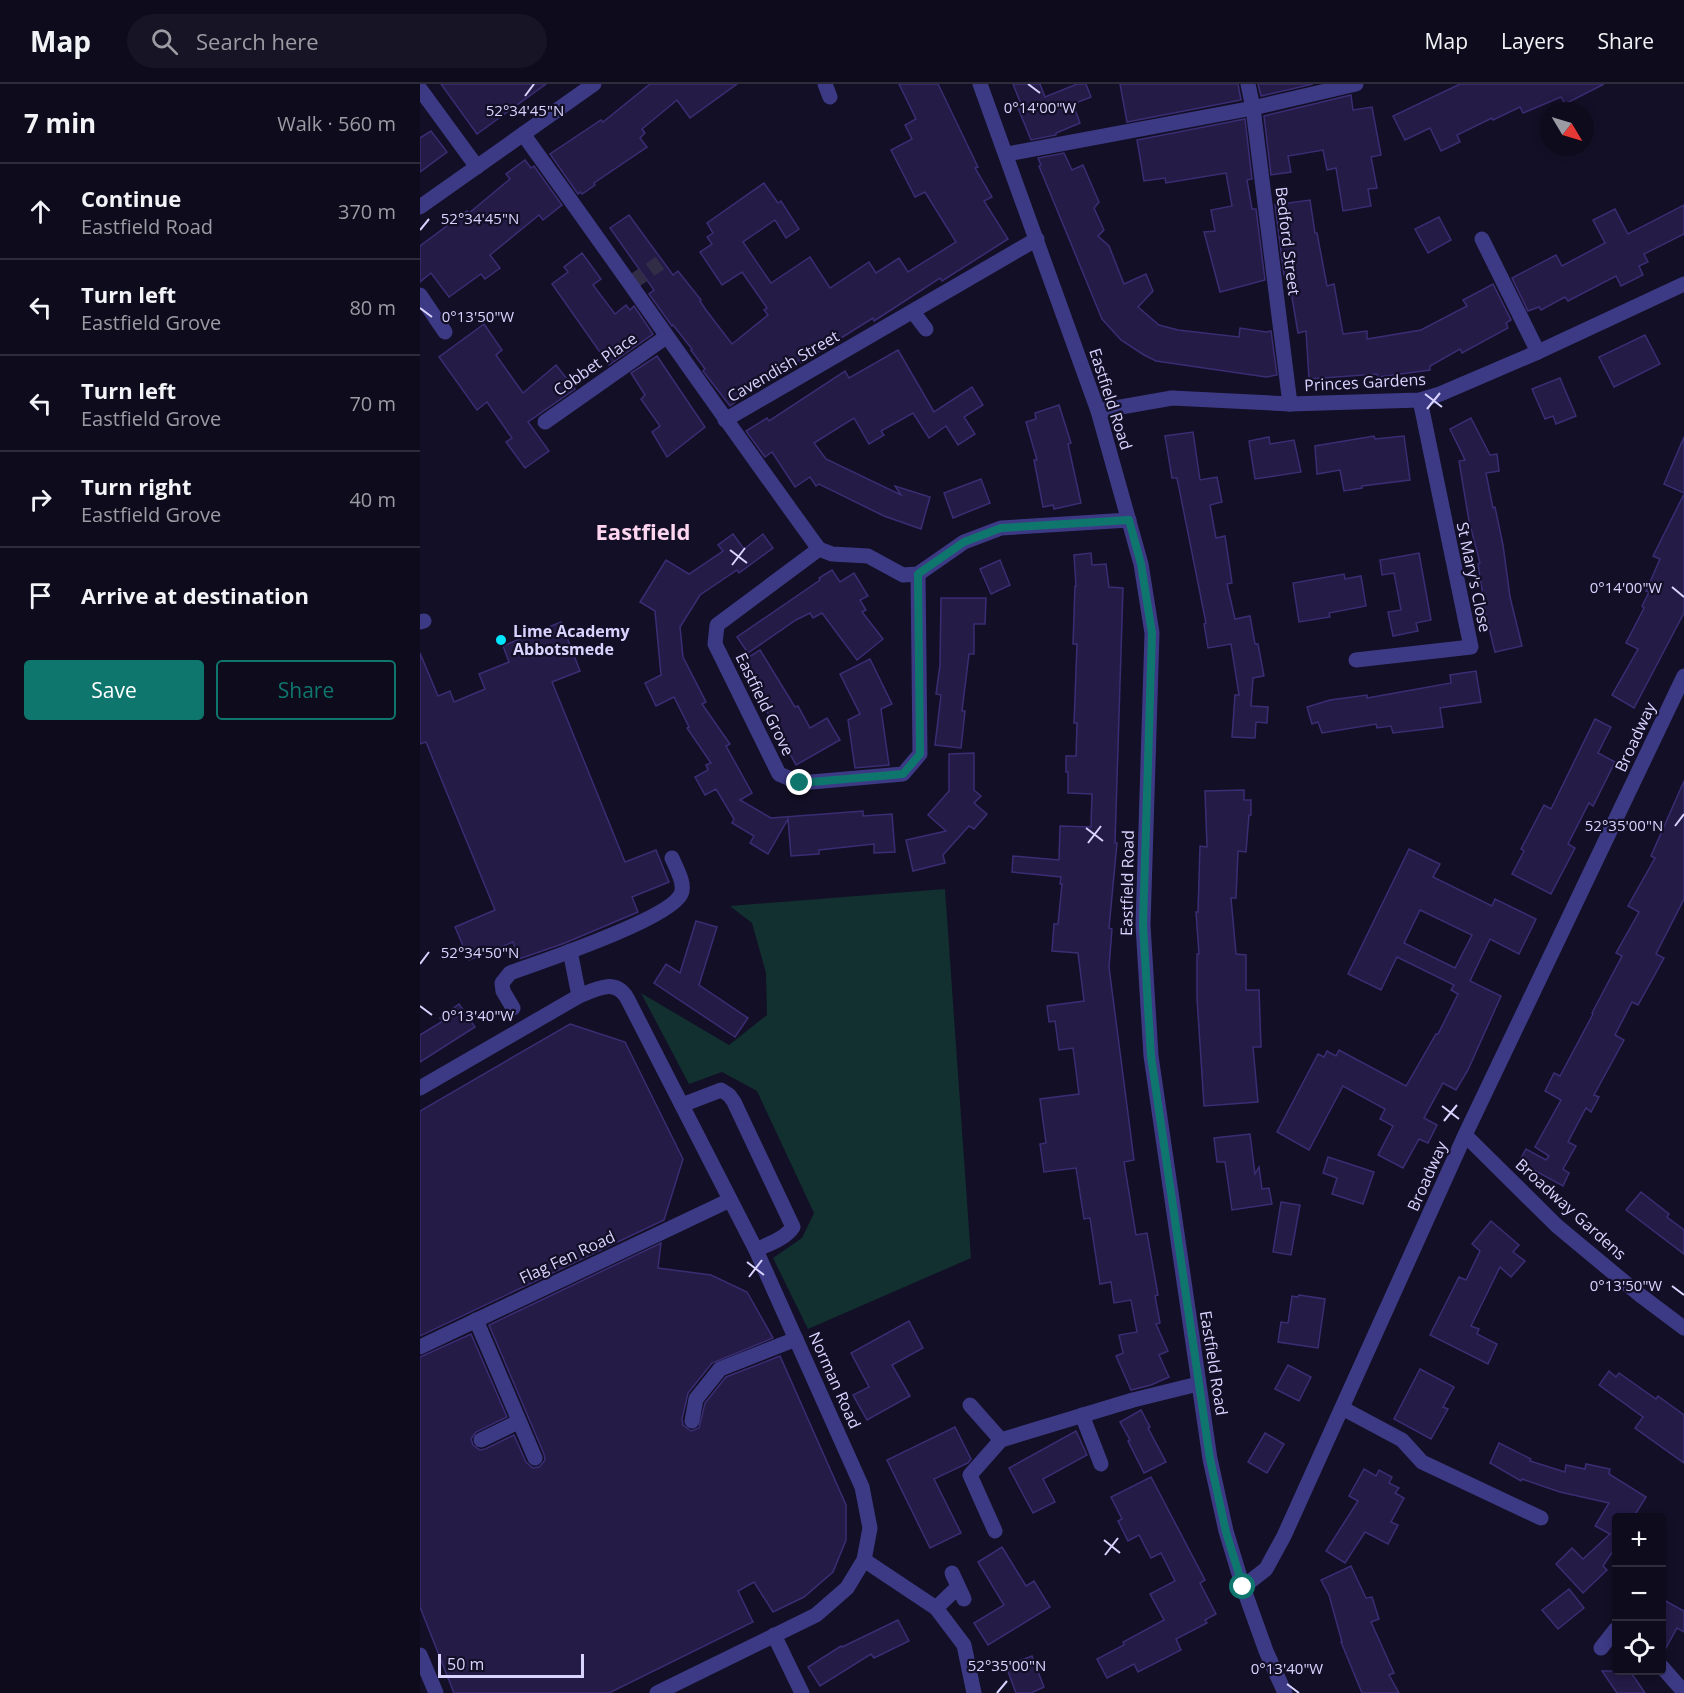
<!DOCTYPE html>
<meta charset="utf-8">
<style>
:root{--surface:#0e0b1c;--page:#171425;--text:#f1f3f6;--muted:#9b9ba3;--line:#2e2b3b;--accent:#0f766e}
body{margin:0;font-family:"Open Sans",sans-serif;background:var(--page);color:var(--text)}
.controls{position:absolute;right:18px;bottom:18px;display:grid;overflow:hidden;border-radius:6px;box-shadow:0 3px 9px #0003}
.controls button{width:54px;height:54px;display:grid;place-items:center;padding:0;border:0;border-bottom:2px solid var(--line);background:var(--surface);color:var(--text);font:30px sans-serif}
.compass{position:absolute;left:1120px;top:18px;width:54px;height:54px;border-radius:50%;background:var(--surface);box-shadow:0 3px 9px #0003;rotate:128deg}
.scale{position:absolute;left:18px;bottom:15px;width:146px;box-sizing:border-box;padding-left:6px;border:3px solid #d9d4ff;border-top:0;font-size:16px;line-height:21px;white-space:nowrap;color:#d9d4ff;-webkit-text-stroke:4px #130f26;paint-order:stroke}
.stop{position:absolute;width:18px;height:18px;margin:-14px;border:4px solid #0f766e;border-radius:50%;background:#fff}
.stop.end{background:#0f766e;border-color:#fff;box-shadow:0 2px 6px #0008}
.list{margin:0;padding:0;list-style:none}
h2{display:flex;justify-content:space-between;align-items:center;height:78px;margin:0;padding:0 24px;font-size:26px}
h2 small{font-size:20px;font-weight:400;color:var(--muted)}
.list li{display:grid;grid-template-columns:39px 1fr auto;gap:18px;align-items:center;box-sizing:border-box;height:96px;padding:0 24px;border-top:2px solid var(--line)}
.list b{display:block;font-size:22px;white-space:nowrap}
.list p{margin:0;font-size:20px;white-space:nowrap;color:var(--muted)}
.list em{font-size:20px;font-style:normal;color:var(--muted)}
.actions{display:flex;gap:12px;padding:18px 24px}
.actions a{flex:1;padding:14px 0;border:2px solid var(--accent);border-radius:6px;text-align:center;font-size:21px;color:var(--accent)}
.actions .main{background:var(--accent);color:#fff}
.icon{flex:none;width:33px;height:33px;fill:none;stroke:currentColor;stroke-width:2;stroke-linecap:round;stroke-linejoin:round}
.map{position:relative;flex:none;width:1264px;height:1609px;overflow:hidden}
header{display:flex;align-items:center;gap:36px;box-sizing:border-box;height:84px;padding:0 30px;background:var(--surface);border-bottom:2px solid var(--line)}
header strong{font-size:28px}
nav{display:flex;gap:33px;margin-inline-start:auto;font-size:21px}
.search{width:420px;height:54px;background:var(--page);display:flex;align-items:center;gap:15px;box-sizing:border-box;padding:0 21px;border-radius:33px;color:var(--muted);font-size:22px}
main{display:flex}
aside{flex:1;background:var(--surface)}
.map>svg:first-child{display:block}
.green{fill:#12302f}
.building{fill:#241b47;stroke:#3b2d73;stroke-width:1.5;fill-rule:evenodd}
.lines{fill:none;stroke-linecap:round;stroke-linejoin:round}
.minor-tunnel{stroke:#312d47;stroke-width:15;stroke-dasharray:15 8;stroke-linecap:butt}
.minor{stroke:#3d3a85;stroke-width:15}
.route{stroke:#0f766e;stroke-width:8}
.ticks{fill:none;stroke:#d9d4ff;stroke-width:2}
.poi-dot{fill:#00e5ff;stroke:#130f26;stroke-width:2}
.labels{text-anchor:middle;stroke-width:4.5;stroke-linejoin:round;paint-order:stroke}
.street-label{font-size:16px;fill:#d9d4ff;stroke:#130f26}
.poi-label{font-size:16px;font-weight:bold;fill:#d9d4ff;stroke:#130f26;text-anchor:start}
.district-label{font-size:22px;font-weight:bold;fill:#ffd6f0;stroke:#130f26}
.ticks-label{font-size:15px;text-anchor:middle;fill:#d9d4ff;stroke:#130f26;stroke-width:4.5;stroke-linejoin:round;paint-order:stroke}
</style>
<header>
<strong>Map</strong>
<div class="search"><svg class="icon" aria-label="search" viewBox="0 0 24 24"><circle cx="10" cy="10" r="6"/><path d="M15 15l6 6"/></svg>Search here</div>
<nav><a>Map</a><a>Layers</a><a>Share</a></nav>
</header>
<main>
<aside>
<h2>7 min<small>Walk · 560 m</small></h2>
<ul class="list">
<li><svg class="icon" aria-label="ahead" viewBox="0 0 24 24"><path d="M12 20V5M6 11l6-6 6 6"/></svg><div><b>Continue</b><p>Eastfield Road</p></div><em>370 m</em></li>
<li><svg class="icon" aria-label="left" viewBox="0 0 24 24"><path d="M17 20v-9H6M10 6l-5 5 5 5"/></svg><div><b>Turn left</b><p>Eastfield Grove</p></div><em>80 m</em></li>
<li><svg class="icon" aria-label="left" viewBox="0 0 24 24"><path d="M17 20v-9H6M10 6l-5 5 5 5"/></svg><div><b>Turn left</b><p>Eastfield Grove</p></div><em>70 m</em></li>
<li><svg class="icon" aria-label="right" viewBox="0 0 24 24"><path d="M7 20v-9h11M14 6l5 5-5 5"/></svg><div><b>Turn right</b><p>Eastfield Grove</p></div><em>40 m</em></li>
<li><svg class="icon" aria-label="arrive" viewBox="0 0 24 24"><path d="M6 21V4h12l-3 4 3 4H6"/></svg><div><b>Arrive at destination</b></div></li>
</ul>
<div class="actions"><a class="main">Save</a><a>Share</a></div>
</aside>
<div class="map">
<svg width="1264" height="1609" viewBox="0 0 1264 1609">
<rect width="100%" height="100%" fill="#130f26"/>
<path class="green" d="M525,805L551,1174L388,1245L353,1174L382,1154L394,1129L337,1007L302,988L269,1000L221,909L309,961L347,931L346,889L332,839L310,822Z"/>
<g class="building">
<path d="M21,0H126L57,50Z"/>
<path d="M230,0H317L270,34L257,16L222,45L225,49L220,54L227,63L174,99L175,101L162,110L160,108L158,110L130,70L181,36L183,38Z"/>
<path d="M479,0H518L558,83L555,84L572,113L564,117L588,155L522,197L520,194L454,237L453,234L381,279L379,276L361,290L358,286L310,322L283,287L285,285L271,266L272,265L253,241L252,242L229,210L234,206L190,144L209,131L253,191L258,187L281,216L280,217L286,226L312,260L348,231L344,226L347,224L322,188L302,201L280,168L292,160L287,153L293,149L287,139L344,99L358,119L361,117L379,145L366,154L355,136L323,158L351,199L390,173L410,204L449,178L456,189L479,174L488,188L536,158L505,108L495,113L471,66L492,55L485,41L496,35Z"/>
<path d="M593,0H620L625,13L657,0H666L671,13L653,20L660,39L636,49V51L611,56L598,24L602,23Z"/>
<path d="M700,0H818L821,16L707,38Z"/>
<path d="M838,0H893L841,12Z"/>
<path d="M1040,0H1184L1145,20L1141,13L1103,29L1100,23L1073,36L1072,34L1037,51L1040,58L1021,67L1010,44L985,56L973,32Z"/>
<path d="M931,11L933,26L952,23L961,71L951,73L957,104L948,105L951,122L923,127L916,84L907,86L903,66L868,72L871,88L851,91L844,32Z"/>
<path d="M825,35L832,95L827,96L832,125H836L845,196L800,208L784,148L795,147L791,126L812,122L806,89L746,99L745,94L724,97L717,56Z"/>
<path d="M11,47L27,68L0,88V54Z"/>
<path d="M644,69L652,86L663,81L679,118L674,124L684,146L678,152L689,162L704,200L726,190L733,207L718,223L739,241L758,246L819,253L820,244L846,248L851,247L857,291L846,293L736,277L724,271L701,256L682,235L619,82L621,81L618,74Z"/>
<path d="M105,76L111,84L114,82L142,121L123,136L119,131L70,171L80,184L65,195L61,190L29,213L11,189L0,198V162L47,127L49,129L90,95L86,90Z"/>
<path d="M890,116L895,149H897L907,202L914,200L923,250L947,247V255L1001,246L1047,222L1043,216L1073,200L1091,236L1086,239L1088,244L1042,269L1040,265L1010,282V286L958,293L957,290L889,295L886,247L878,249L868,190L864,191L855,121Z"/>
<path d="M1264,121V150L1224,170L1228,178L1219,182L1223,191L1201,202L1196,192L1148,217L1145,213L1121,226L1119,223L1108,227L1092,194L1136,171L1142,182L1185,159L1173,136L1195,125L1208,150Z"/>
<path d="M1019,133L1031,156L1008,169L995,145Z"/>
<path d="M162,169L181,195L173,201L195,230L206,221L210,226L214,222L233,250L189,281L132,200L148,188L144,183Z"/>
<path d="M64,240L82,266L76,271L103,309L136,281L155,305L108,338L129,367L105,384L86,358L92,354L67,318L57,326L19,273Z"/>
<path d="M1225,251L1240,280L1194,303L1179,273Z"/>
<path d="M478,266L514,328L552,303L563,321L544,333L555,350L538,361L526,342L509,354L493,329L461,347L464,351L449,360L434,334L394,359L406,375L481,411L475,402L510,413L501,445L464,432L399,400L396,402L390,393L375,403L352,368L345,373L326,347L347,334L349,337L425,287L429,294Z"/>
<path d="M237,272L285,343L247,373L232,348L240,342L221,315L225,311L211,289Z"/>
<path d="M1140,294L1156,332L1136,340L1133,332L1125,335L1112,305Z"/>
<path d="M639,321L651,359L648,360L661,419L634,425L633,421L623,423L614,376H617L606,338L616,335L615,329Z"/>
<path d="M1051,334L1070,371L1077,370L1079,387L1066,389L1073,424L1075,423L1083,461L1090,513L1102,562L1075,568L1066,532L1058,480L1060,479L1049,437L1039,377L1045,376L1030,345Z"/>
<path d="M773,348L780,396L797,393L802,418L790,421L796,454L805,452L812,499L807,500L815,535L830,532L835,560H838L844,592L833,594L831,622L848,623L847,639L836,638L835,654L812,653L815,611H819L811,560L788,564L784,540L786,539L757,394H752L745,352Z"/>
<path d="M954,352L955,355L984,352L990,396L942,402V404L924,407L920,386L897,390L895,362Z"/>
<path d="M849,353L850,360L874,356L881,388L835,395L829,357Z"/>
<path d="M1264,353V409L1244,400Z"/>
<path d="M561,395L570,419L533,434L524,409Z"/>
<path d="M1264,410V529L1214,624L1192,611L1218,565L1206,559L1224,524L1222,522L1229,508L1226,507L1240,475L1233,472Z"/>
<path d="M313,450L324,465L343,450L353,464L319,489L317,486L280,511L260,543L263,573L286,618L282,620L310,660L306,662L332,709L320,716L351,734L443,727V732L472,730L475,768L454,769V760L399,766V770L371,772L368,735L348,770L330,759L334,752L312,739L314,735L296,705L285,711L275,693L288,686L286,681L291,679L267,644L269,643L254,613L236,622L225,599L241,591L235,527L220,518L246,476L269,490L303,467L298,461Z"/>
<path d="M671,469L672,481L686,480L689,503L703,504L695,759H697L689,844L692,845L689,883L714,1076L704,1078L716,1151L727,1149L738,1211L735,1212L740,1239L736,1240L748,1267L739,1271L749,1293L731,1301L711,1306L696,1272L703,1269L699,1251L717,1248L711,1216L694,1219L691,1198L680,1200L670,1134L664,1135L656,1084L624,1088L620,1060L626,1059L620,1015L659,1010L653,964L639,966L635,937L629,938L627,922L664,917L658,869L632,867L634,840H638L642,800H640L641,793L592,788L593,772L639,776L640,742L671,743L672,710L648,709V688H646V672H656L657,639H654L657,560H653L655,502H656L654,471Z"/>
<path d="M999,469L1011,536L996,539L998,547L973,552L968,528L981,526L974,489L962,491L960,476Z"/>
<path d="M580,476L590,501L571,510L560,485Z"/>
<path d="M412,486L420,498L434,489L448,512L440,516L446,526L442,528L463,555L437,576L402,529L393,534L390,529L376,536L328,569L317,553L400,496L399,494Z"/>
<path d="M924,490L925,495L941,492L946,522L909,529L910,533L879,538L873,499Z"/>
<path d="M521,514H566L565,540H554V570H549L542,627H545L541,664L515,661L521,611L516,610L520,581Z"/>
<path d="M141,538L160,587L132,598L205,778L236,766L249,798L212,813L218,828L145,859L99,875L93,858L49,876L35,843L75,826L6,658L0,660V569L18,612L30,607L34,618L65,605L59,590L89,578L83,562Z"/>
<path d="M340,566L375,623L378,622L390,644L407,634L420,656L376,681L343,620L345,619L321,578Z"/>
<path d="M450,575L472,620L461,625L469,681L435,684L428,636L440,630L420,590Z"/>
<path d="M1056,587L1061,618L1020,624L1023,643L973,649L971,642L957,644L956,640L902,649L898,638L892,640L887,623L910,616L947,611V614L1031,599L1030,591Z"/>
<path d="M1175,635L1191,643L1178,669L1195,678L1173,722L1169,719L1148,760L1155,764L1131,810L1092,790L1104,767L1101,765L1124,721L1131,725Z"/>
<path d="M554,669V706L561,712L554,719L567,730L554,745L549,742L523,771L525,779L493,787L486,756L526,747L508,731L529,707V670Z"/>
<path d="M1264,697V815L1236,870L1244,874L1218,921L1212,918L1195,951L1204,956L1174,1011L1179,1013L1171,1028L1166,1024L1148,1058L1156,1062L1143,1085L1149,1089L1143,1102L1099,1078L1106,1065L1126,1076L1129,1072L1115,1063L1141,1016L1125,1007L1134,989L1140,992L1173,930L1172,929L1202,872L1196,869L1219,828L1208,822L1235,774L1231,772Z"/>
<path d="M824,706V716H831V731H829L826,768L818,767L816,814H811L816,870L826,871V906H839L841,963H833L838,1018L784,1022L777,914V870H779L776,828H778L780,762L787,763L785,707Z"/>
<path d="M989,765L1020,780L1013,793L1072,822L1075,815L1116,835L1099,870L1070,855L1050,897L1081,912L1048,986L1036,1006L1023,999L1004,1034L1017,1041L1008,1059L999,1055L983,1084L958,1071L973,1042L960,1035L965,1025L923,1002L889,1066L857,1048L898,970L904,973L907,967L916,972L919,966L986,1002L1016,950H1018L1038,910L1031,906L1034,901L977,873L961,906L928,890ZM1000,826L1052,851L1035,884L984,859Z"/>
<path d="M276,837L297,843L279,901L328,934L315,953L234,899L246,880L260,889Z"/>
<path d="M39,920L55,943L0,978V951L23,937L20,934Z"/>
<path d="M150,940L205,958L263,1075L244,1136L0,1252V1027Z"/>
<path d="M830,1050L835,1090L839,1083L842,1105L849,1104L852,1120L812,1126L805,1078H797L794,1054Z"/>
<path d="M908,1073L954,1088L943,1120L912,1110L917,1094L903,1089Z"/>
<path d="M1221,1108L1249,1130L1247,1133L1264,1146V1170L1206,1126Z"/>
<path d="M861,1118L880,1121L871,1171L853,1168Z"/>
<path d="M1071,1137L1099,1161L1093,1168L1105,1177L1091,1193L1080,1183L1051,1242L1059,1245L1057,1250L1077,1260L1068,1280L1010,1251L1039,1193L1046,1196L1060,1167L1052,1160Z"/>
<path d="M241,1159L238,1184L291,1191L327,1208L353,1254L292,1279L268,1309L262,1335L263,1341L271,1347L279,1344L285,1319L306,1293L360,1272L426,1421V1456L413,1488L384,1513L353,1528L334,1498L318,1507L333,1538L189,1609H34L0,1523V1273L51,1250L87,1333L56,1348L51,1355L53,1361L60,1366L65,1365L94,1351L106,1378L113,1384L119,1383L125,1376L124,1370L69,1241Z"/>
<path d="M879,1211L905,1215L898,1264L858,1258L861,1238L868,1239L872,1212L878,1213Z"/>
<path d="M489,1237L503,1264L472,1281L490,1312L447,1336L433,1311L449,1303L431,1269Z"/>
<path d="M868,1281L891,1293L879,1317L855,1305Z"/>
<path d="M1000,1285L1034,1303L1023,1323L1028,1325L1011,1355L974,1335Z"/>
<path d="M1189,1287L1196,1293L1199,1289L1236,1315L1238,1312L1264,1331V1379L1215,1344L1223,1333L1179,1301Z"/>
<path d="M721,1326L730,1343L728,1344L746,1378L724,1389L708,1357L710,1356L700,1338Z"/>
<path d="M535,1343L551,1375L548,1379L514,1395L541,1449L510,1464L467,1376Z"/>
<path d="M656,1347L667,1371L623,1395L635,1418L613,1429L589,1384Z"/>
<path d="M845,1349L864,1360L847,1389L828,1378Z"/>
<path d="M1079,1359L1111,1375L1110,1377L1145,1388L1146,1381L1165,1385L1166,1380L1190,1385L1189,1390L1226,1413L1213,1434H1197V1461L1183,1482L1187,1486L1163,1509L1136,1480L1152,1464L1163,1475L1190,1450L1175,1442L1189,1419L1140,1408L1102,1395L1101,1397L1070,1379Z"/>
<path d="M944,1385L956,1392L959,1386L972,1393L969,1399L979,1404L975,1409L984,1414L971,1438L978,1441L968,1460L945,1448L925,1479L906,1467L938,1417L929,1412Z"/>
<path d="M731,1393L785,1496L780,1499L796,1530L785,1536L787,1539L756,1555L761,1566L718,1588L714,1580L687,1594L677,1575L704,1561L703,1558L744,1536L730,1510L755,1497L741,1469L731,1474L719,1451L708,1457L698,1437L702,1435L691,1413Z"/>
<path d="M582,1463L606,1502L614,1497L630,1523L568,1561L554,1539L584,1521L558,1478Z"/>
<path d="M931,1482L946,1514L952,1513L959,1535L951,1538L974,1589L969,1591L979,1609H942L921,1558H922L909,1511L901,1496Z"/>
<path d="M1149,1505L1164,1524L1138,1545L1122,1526Z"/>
<path d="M1242,1515L1264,1527V1548L1257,1544L1242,1571Z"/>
<path d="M478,1536L489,1557L454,1574L451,1570L400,1602L388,1583L421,1562L422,1563Z"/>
<path d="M612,1572L624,1603L611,1609H596L586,1582Z"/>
<path d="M1182,1587H1210L1225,1609H1197Z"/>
</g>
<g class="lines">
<path class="minor-tunnel" d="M211,199L240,179"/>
<g class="minor">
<path d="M405,0L410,13"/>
<path d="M560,0L678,327L721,480L732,549L723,841L731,972L790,1375L806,1447L823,1503L846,1567L865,1609"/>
<path d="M828,0L833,24L870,320"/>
<path d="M0,5L57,83"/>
<path d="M103,50C203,188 299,328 399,465L412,470L448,472L483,491L498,490L544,458L581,444L709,436"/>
<path d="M587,70L833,24L936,0"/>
<path d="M0,123L174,0"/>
<path d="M1062,155L1118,268"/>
<path d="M0,211L25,248"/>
<path d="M493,228L506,245"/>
<path d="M678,327L752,314L870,320L1000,316L1020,310L1118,268L1264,200"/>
<path d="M305,336L617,155"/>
<path d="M125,338L246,253"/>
<path d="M399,465L297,541L295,560L359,690L380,699L483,690L500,670L498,490"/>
<path d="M0,538L4,537"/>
<path d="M936,576L1051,563L1000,316"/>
<path d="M150,867L159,912"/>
<path d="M93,924L83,907L82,899L90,889C120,878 250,835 261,810C266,800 256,784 252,774"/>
<path d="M0,1004L159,912C176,905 195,894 207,914L336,1166L442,1403L450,1444L444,1476L427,1504L396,1531L237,1609"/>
<path d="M262,1021L301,1006L309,1011L314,1018L373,1143C365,1155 348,1160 336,1166"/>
<path d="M1045,1051L1137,1142L1220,1211L1264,1244"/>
<path d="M56,1236L115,1374"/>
<path d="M0,1263L310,1116"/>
<path d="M550,1321L581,1356"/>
<path d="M922,1324L982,1356L1002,1378L1121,1434"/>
<path d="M662,1331L681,1380"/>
<path d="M272,1337L276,1315L300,1285L376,1255"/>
<path d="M61,1356L98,1338"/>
<path d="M575,1447L550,1391L581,1356L713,1316L778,1300"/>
<path d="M444,1476L516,1524L544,1561L554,1609"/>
<path d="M532,1489L544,1515"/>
<path d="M823,1503L846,1485L864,1452L1045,1051L1264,592"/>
<path d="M516,1524L538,1503"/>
<path d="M354,1551L382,1609"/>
<path d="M1181,1564L1196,1545"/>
<path d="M0,1571L16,1609"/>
<path d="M1242,1583L1264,1608"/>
</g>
</g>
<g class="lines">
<path class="route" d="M380,699L483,690L500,670L498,490L544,458L581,444L709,436L721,480L732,549L723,841L731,972L790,1375L806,1448L823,1503"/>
</g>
<path class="ticks" d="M608,0L620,9M105,12L114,0M0,146L9,135M0,224L12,233M1005,310L1022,323M1007,325L1020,309M310,466L327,479M312,481L325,464M1252,503L1264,513M1255,742L1264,730M666,744L683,757M668,759L681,742M0,880L9,868M0,922L12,931M1022,1022L1039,1035M1024,1037L1037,1021M327,1178L344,1191M329,1193L342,1176M1252,1202L1264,1211M684,1456L700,1469M685,1471L698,1454M867,1600L879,1609M577,1609L587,1597"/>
<circle class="poi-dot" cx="81" cy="556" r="6"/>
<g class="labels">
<g class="street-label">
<text transform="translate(868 157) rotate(83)" y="6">Bedford Street</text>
<text transform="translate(175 280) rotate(-35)" y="6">Cobbet Place</text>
<text transform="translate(363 282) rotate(-30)" y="6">Cavendish Street</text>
<text transform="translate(945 298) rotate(-3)" y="6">Princes Gardens</text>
<text transform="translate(691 315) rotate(72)" y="6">Eastfield Road</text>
<text transform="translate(1054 493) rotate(78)" y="6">St Mary's Close</text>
<text transform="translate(345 620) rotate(64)" y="6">Eastfield Grove</text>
<text transform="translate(1215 653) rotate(-65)" y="6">Broadway</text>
<text transform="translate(707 799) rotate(-89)" y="6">Eastfield Road</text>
<text transform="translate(1007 1092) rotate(-66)" y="6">Broadway</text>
<text transform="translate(1151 1125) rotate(42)" y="6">Broadway Gardens</text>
<text transform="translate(147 1173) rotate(-25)" y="6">Flag Fen Road</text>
<text transform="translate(794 1279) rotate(81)" y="6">Eastfield Road</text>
<text transform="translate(415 1296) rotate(66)" y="6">Norman Road</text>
</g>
<g class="poi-label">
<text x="93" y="553">Lime Academy<tspan x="93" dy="18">Abbotsmede</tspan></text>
</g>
<g class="district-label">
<text x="223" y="456">Eastfield</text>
</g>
</g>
<g class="ticks-label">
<text x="620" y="29">0°14'00"W</text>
<text x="105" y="32">52°34'45"N</text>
<text x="60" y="140">52°34'45"N</text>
<text x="58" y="238">0°13'50"W</text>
<text x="1206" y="509">0°14'00"W</text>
<text x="1204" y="747">52°35'00"N</text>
<text x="60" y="874">52°34'50"N</text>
<text x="58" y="937">0°13'40"W</text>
<text x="1206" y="1207">0°13'50"W</text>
<text x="587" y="1587">52°35'00"N</text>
<text x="867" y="1590">0°13'40"W</text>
</g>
</svg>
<div class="controls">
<button>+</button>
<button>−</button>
<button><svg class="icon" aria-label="locate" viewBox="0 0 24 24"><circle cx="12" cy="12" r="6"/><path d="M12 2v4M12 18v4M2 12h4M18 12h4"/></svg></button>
</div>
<svg class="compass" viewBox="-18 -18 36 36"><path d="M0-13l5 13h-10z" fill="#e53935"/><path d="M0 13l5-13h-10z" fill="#9b9ba3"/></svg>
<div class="scale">50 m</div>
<div class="stop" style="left:823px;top:1503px"></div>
<div class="stop end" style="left:380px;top:699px"></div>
</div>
</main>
